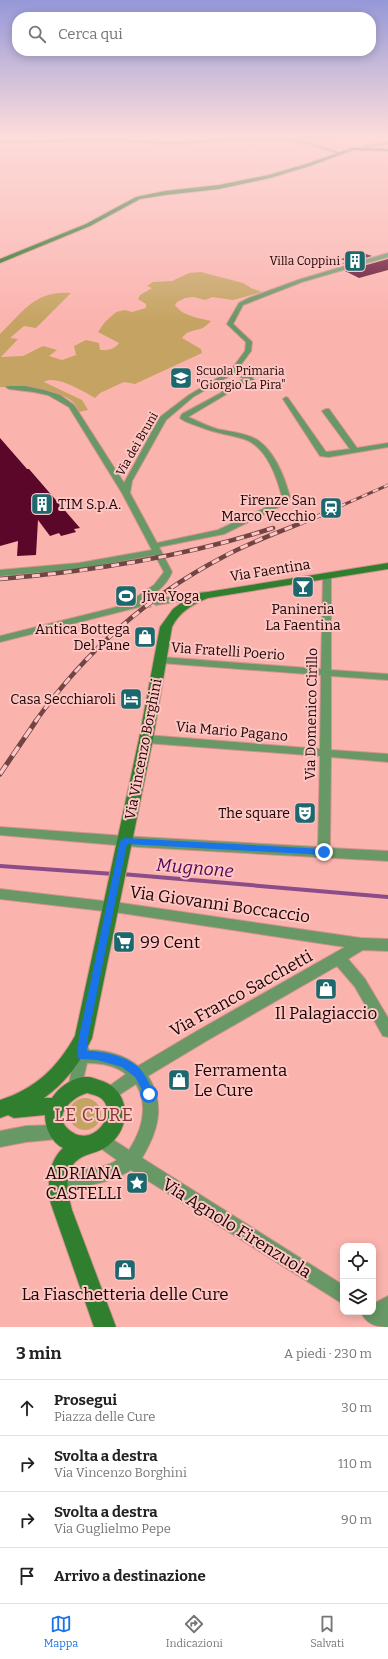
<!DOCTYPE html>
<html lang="it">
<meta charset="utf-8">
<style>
:root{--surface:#fff;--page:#f2f2f2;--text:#222;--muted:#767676;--line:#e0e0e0;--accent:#1a73e8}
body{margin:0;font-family:Bitter,serif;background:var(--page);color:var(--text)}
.controls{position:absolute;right:12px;bottom:12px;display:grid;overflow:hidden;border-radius:8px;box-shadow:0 2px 10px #0003}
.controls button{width:36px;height:36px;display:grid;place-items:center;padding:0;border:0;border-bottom:1px solid var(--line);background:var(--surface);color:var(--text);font:20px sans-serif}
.stop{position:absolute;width:12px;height:12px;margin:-9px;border:3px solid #1a73e8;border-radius:50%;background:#fff}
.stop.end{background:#1a73e8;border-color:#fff;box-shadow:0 1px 4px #0008}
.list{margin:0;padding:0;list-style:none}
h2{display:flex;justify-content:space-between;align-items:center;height:52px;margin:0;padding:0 16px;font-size:17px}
h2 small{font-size:13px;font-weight:400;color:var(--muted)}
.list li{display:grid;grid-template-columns:26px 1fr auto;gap:12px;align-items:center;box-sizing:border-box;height:56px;padding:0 16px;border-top:1px solid var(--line)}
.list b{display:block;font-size:15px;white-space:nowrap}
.list p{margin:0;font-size:13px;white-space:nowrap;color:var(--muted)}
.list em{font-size:13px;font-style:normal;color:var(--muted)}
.icon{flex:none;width:22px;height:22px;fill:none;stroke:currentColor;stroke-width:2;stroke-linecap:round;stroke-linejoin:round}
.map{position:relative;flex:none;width:388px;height:1327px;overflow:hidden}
.search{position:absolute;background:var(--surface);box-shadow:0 2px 10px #0003;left:12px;right:12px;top:12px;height:44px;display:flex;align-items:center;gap:10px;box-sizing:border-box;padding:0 14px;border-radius:16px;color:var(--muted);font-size:15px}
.sheet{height:276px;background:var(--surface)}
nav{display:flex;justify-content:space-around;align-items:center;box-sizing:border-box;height:56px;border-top:1px solid var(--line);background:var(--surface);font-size:11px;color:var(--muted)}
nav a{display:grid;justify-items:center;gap:2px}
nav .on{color:var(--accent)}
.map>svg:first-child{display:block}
.green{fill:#c5a463}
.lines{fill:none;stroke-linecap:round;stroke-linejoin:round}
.stream{stroke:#8a4d88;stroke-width:4}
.building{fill:#5a072a}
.street-tunnel{stroke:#da9894;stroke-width:10;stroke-dasharray:10 4.5;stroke-linecap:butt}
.street-casing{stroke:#d3938f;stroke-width:2}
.secondary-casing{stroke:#d3938f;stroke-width:2}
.primary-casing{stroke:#d3938f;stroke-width:2}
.street{fill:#679865;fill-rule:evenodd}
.secondary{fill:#2f7f2f;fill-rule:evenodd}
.primary{fill:#136816;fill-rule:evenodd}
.rail-far2-casing{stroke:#714544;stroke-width:3}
.rail-far1-casing{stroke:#714544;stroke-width:4.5}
.rail-casing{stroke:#714544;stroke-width:5}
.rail-far2{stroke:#fdc6c2;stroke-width:2;stroke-dasharray:6;stroke-linecap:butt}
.rail-far1{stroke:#fdc6c2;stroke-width:3;stroke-dasharray:8;stroke-linecap:butt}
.rail{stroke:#fdc6c2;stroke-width:3.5;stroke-dasharray:11;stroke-linecap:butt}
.route{fill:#1a73e8}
.labels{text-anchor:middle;stroke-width:4;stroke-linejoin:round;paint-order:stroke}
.far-poi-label{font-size:12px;fill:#1d0203;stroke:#fdc6c2;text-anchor:end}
.far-street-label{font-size:12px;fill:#1d0203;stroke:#fdc6c2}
.poi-label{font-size:14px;fill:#1d0203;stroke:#fdc6c2;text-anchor:end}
.street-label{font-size:14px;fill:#1d0203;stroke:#fdc6c2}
.near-street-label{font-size:17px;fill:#1d0203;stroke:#fdc6c2}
.near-poi-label{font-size:17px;fill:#1d0203;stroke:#fdc6c2;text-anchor:start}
.near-water-label{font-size:18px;font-style:italic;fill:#500558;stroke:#fdc6c2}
.near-neighbourhood-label{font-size:18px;letter-spacing:1px;fill:#833736;stroke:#fdc6c2}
</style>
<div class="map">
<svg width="388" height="1327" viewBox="0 0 388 1327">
<rect width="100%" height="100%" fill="#fbb3ae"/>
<g class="green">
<path d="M270,135H350L335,139L298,140L294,138L279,140Z"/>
<path d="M201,272L243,283L251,288L262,292L233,300L212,297L205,300L194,297L185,298L177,302L175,305C182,316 199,318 211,321C208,324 204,328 200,329C192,331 187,331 182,338L201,349L202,353L135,384L124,382L100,393L95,398C85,392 55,374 44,382L82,400L88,410L79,412C77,409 76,405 74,403C59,388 20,388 0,387V334C24,311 35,290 71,293L36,328L24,326L10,338L18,339L1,357L23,356L43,346L57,350L49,356L62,360L76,355L74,346L86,340L99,343L100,350C107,350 114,350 119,343L98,332L105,322L116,312L125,310L132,312L146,308V304L138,299L140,295L152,288L147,286L153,282L172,281L189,273Z"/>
<circle cx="85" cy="1114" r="16"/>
</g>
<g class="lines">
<g class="stream">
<path d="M0,866L114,874"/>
<path d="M122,874L388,897"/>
</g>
</g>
<g class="building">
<path d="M363,253L372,256L345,264H342L348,262L341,259Z"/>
<path d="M388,259V270L359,278L345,271Z"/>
<path d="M0,438L27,469H29L80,528L74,529L76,532L61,536L59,533L50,536L38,520L36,555L17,556L18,541L0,546Z"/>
</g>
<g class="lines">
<path class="street-tunnel" d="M141,604L156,602"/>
<g class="street-casing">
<g id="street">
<path d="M107,139L176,142L223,139H286L300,140L342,153L339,154L299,142L286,141H223L176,144L107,141L0,143V141Z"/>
<path d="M388,142V144L369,147L363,150L361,149L367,145Z"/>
<path d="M388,253V257L302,282L243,305L233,324L252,342L251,351L237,370L252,377L254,380L234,386L225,395L188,417C198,421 207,426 217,429C231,432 247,433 259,441C275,453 285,478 290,497L285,504L224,534L159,547L172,572C166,587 153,595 139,603L141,605L139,607L0,642V636L125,605L154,585L164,572L155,555L79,569L0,576V570L79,563L152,550L122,493L69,407L48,395L34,392L9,389L6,387L7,386H25L44,390L60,395L74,405L124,483L160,417L189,395L231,370L245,351L246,342L227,324L239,303L249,298L298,280ZM233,374L246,379L230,383L221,393L182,414L180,418C186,423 196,425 203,428C216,433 231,435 244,439C266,446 277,477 282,497L271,505L218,530L157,543L130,493L132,481L166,420L193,397Z"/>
<path d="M286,397L288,398L326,452L350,449L322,411L326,409H329L357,448L388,443V447L329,457L320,456L283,399Z"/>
<path d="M327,574L331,577V670L388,674V680L331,676V750L388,754V762L331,757L330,848L388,851V861L139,847L0,835V827L139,837L318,847L320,756L146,743L142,742L141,739L142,736L146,735L320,749L321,675L161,663L156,660L161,657L321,669L323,577Z"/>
<path d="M205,592L208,593L210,595L208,597L156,605L151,602L156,599Z"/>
<path d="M0,889L121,903L361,938L388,939V951L363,950L348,959L365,979L388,1018V1037L383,1036L355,987L337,966L208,1040L148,1076C166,1105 158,1131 142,1158L343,1285V1304L131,1170C112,1182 76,1192 54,1183L52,1177L54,1171C62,1168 69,1169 77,1169C90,1169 106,1168 117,1160L96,1145L93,1140L96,1135L101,1132L129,1150C142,1130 149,1106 136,1084L110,1101L105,1099L103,1094L105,1089L126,1074C115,1065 101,1063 87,1063L80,1093L75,1095L70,1093L68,1088L77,1045L82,1043L87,1045L89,1050C106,1050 125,1055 138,1066L197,1031L345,947L121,913L0,899Z"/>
<path d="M58,1125L63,1127L66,1132L63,1137L58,1139L26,1142L0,1147V1131L26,1126Z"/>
<path d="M388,1296V1327C376,1327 366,1324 361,1312H373V1304Z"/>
</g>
</g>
<g class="secondary-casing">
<path id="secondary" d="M388,563V569L208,598C193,604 179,612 172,627L153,739L92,1038C81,1062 65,1083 44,1098H52C59,1087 74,1076 88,1077C91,1077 96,1079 99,1080C129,1088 133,1124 111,1143C98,1156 80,1151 71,1168C64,1180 69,1198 72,1210L116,1327H94L51,1204C47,1184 48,1162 63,1148C51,1142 45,1128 45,1115L14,1118L8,1115L0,1118V1100C35,1089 57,1068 75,1036L139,739L160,627L173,609L184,601L201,593ZM87,1093C91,1094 96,1095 99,1097C122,1110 92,1153 67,1128C53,1114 73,1097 87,1093Z"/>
</g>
<g class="primary-casing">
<path id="primary" d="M352,148L388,149V151L353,150L310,166L270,178L219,189L165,195L140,199L90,226L0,263V259L86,224L136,197L165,191L219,185L269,175L306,164Z"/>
</g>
<use href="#street" class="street"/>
<use href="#secondary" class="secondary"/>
<use href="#primary" class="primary"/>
<g class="rail-far2-casing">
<path id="rail-far2" d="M318,516L388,485"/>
</g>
<g class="rail-far1-casing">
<g id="rail-far1">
<path d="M0,579C93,571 184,557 273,528"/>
<path d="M35,722C84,653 148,596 223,557C254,540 288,529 321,515"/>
</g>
</g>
<g class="rail-casing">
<path id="rail" d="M0,774L36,721"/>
</g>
<use href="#rail-far2" class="rail-far2"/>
<use href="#rail-far1" class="rail-far1"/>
<use href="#rail" class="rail"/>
</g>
<linearGradient id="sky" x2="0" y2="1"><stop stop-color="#9598d8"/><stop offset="0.42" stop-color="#fddddb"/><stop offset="1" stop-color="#fddddb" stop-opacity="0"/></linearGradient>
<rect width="388" height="321" fill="url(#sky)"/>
<path class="route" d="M124,838L324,849L328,852L324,855L127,844L88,1037L87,1051C104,1051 131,1057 142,1071C147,1078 151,1087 154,1094L152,1097L149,1099L146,1097L135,1077L122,1067L97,1060L79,1059L77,1056L79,1037L120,841Z"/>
<defs>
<g id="building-square" transform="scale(1.15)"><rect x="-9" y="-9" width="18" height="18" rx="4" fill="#1b686e" stroke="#fdc6c2"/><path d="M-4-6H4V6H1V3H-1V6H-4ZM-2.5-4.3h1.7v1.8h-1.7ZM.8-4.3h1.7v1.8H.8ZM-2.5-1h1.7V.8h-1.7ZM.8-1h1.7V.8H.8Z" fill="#fff"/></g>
<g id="school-square" transform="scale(1.15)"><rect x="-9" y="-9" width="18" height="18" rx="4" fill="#1b686e" stroke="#fdc6c2"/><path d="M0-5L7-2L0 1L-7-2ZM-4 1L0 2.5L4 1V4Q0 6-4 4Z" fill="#fff"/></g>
<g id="station-square" transform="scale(1.15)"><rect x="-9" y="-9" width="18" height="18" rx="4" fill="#1b686e" stroke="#fdc6c2"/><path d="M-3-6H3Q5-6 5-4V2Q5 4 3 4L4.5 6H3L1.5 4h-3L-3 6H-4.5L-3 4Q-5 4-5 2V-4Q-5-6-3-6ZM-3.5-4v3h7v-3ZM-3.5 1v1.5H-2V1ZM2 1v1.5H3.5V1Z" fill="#fff"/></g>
<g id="bar-square" transform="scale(1.15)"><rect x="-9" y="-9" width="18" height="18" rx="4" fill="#1b686e" stroke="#fdc6c2"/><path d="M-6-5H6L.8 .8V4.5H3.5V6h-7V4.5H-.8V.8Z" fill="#fff"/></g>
<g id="stadium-square" transform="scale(1.15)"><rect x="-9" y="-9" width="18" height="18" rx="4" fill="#1b686e" stroke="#fdc6c2"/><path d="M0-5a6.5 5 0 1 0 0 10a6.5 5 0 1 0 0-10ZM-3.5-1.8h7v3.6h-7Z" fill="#fff"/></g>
<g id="shop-square" transform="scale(1.15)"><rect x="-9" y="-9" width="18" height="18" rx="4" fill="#1b686e" stroke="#fdc6c2"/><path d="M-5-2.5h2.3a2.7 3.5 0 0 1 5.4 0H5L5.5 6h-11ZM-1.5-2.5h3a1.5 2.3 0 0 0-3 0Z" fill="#fff"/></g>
<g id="hotel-square" transform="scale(1.15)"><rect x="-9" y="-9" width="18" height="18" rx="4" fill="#1b686e" stroke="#fdc6c2"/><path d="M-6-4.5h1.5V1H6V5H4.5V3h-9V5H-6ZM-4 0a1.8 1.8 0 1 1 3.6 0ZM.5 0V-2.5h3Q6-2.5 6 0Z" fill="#fff"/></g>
<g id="theatre-square" transform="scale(1.15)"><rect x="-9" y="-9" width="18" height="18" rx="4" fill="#1b686e" stroke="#fdc6c2"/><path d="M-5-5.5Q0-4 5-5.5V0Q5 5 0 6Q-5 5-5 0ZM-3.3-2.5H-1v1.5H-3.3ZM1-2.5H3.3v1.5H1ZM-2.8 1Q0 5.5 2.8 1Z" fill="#fff"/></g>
<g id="supermarket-square" transform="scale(1.15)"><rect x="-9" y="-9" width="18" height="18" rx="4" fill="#1b686e" stroke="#fdc6c2"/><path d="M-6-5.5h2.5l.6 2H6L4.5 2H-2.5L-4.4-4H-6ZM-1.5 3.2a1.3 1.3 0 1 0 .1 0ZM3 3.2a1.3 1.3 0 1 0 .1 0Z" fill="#fff"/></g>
<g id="sight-square" transform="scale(1.15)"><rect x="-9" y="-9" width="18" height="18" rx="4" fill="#1b686e" stroke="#fdc6c2"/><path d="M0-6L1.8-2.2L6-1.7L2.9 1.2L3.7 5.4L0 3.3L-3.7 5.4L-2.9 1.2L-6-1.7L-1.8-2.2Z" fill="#fff"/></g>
</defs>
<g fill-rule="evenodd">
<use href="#building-square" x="355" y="261"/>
<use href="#school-square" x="181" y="378"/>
<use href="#building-square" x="42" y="504"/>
<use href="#station-square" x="331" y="508"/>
<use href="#bar-square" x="303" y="587"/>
<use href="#stadium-square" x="126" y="596"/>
<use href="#shop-square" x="145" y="637"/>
<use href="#hotel-square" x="131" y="699"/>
<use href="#theatre-square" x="305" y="813"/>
<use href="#supermarket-square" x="124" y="942"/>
<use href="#shop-square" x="326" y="989"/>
<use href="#shop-square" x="179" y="1080"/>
<use href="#sight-square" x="137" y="1183"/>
<use href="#shop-square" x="125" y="1270"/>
</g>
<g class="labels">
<g class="far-poi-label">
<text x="340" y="265">Villa Coppini</text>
<text x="196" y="375" text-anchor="start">Scuola Primaria<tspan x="196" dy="14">"Giorgio La Pira"</tspan></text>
</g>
<g class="far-street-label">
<text transform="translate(137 444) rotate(-60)" y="4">Via dei Bruni</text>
</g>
<g class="poi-label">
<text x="316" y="505">Firenze San<tspan x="316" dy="16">Marco Vecchio</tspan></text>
<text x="58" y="509" text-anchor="start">TIM S.p.A.</text>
<text x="142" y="601" text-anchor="start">Jiva Yoga</text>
<text x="303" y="614" text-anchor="middle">Panineria<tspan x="303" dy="16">La Faentina</tspan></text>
<text x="130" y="634">Antica Bottega<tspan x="130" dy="16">Del Pane</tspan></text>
<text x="116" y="704">Casa Secchiaroli</text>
<text x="290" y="818">The square</text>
</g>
<g class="street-label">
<text transform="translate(270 570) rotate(-9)" y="5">Via Faentina</text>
<text transform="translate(228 651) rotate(4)" y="5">Via Fratelli Poerio</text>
<text transform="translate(311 714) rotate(-89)" y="5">Via Domenico Cirillo</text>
<text transform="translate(232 731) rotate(5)" y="5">Via Mario Pagano</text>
<text transform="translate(143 749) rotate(-79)" y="5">Via Vincenzo Borghini</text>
</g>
<g class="near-street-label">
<text transform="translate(220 904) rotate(8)" y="6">Via Giovanni Boccaccio</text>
<text transform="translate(241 993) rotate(-29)" y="6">Via Franco Sacchetti</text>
<text transform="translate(237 1228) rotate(32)" y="6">Via Agnolo Firenzuola</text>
</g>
<g class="near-poi-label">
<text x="140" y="948">99 Cent</text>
<text x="326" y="1019" text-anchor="middle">Il Palagiaccio</text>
<text x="194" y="1076">Ferramenta<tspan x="194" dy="20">Le Cure</tspan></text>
<text x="122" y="1179" text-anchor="end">ADRIANA<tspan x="122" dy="20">CASTELLI</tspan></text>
<text x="125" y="1300" text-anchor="middle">La Fiaschetteria delle Cure</text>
</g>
<g class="near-water-label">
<text transform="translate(195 868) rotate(5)" y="6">Mugnone</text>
</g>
<g class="near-neighbourhood-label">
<text x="94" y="1121">LE CURE</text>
</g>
</g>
</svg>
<div class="controls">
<button><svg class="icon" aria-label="locate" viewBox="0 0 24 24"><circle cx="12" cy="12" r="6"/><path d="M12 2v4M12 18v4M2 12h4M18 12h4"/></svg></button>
<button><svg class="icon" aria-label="layers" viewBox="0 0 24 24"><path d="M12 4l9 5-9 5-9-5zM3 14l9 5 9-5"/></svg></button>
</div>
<div class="stop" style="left:149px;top:1094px"></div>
<div class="stop end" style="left:324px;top:852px"></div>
<div class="search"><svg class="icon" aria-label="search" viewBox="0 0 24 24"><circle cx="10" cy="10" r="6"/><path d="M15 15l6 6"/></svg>Cerca qui</div>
</div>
<section class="sheet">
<h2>3 min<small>A piedi · 230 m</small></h2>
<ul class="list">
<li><svg class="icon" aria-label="ahead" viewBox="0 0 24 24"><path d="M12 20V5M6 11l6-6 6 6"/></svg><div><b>Prosegui</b><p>Piazza delle Cure</p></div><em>30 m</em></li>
<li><svg class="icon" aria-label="right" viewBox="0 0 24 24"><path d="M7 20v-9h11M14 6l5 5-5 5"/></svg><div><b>Svolta a destra</b><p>Via Vincenzo Borghini</p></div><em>110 m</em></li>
<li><svg class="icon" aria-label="right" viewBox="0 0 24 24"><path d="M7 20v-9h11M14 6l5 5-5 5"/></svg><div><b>Svolta a destra</b><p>Via Guglielmo Pepe</p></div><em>90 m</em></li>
<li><svg class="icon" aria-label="arrive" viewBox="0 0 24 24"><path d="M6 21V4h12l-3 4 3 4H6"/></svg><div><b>Arrivo a destinazione</b></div></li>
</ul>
</section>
<nav>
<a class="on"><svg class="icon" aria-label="map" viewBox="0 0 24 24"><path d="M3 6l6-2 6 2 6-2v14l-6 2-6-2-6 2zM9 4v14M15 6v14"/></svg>Mappa</a>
<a><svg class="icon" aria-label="directions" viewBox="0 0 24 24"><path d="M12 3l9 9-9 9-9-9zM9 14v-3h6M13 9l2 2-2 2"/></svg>Indicazioni</a>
<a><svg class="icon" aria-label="saved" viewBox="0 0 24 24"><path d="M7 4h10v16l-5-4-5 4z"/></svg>Salvati</a>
</nav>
